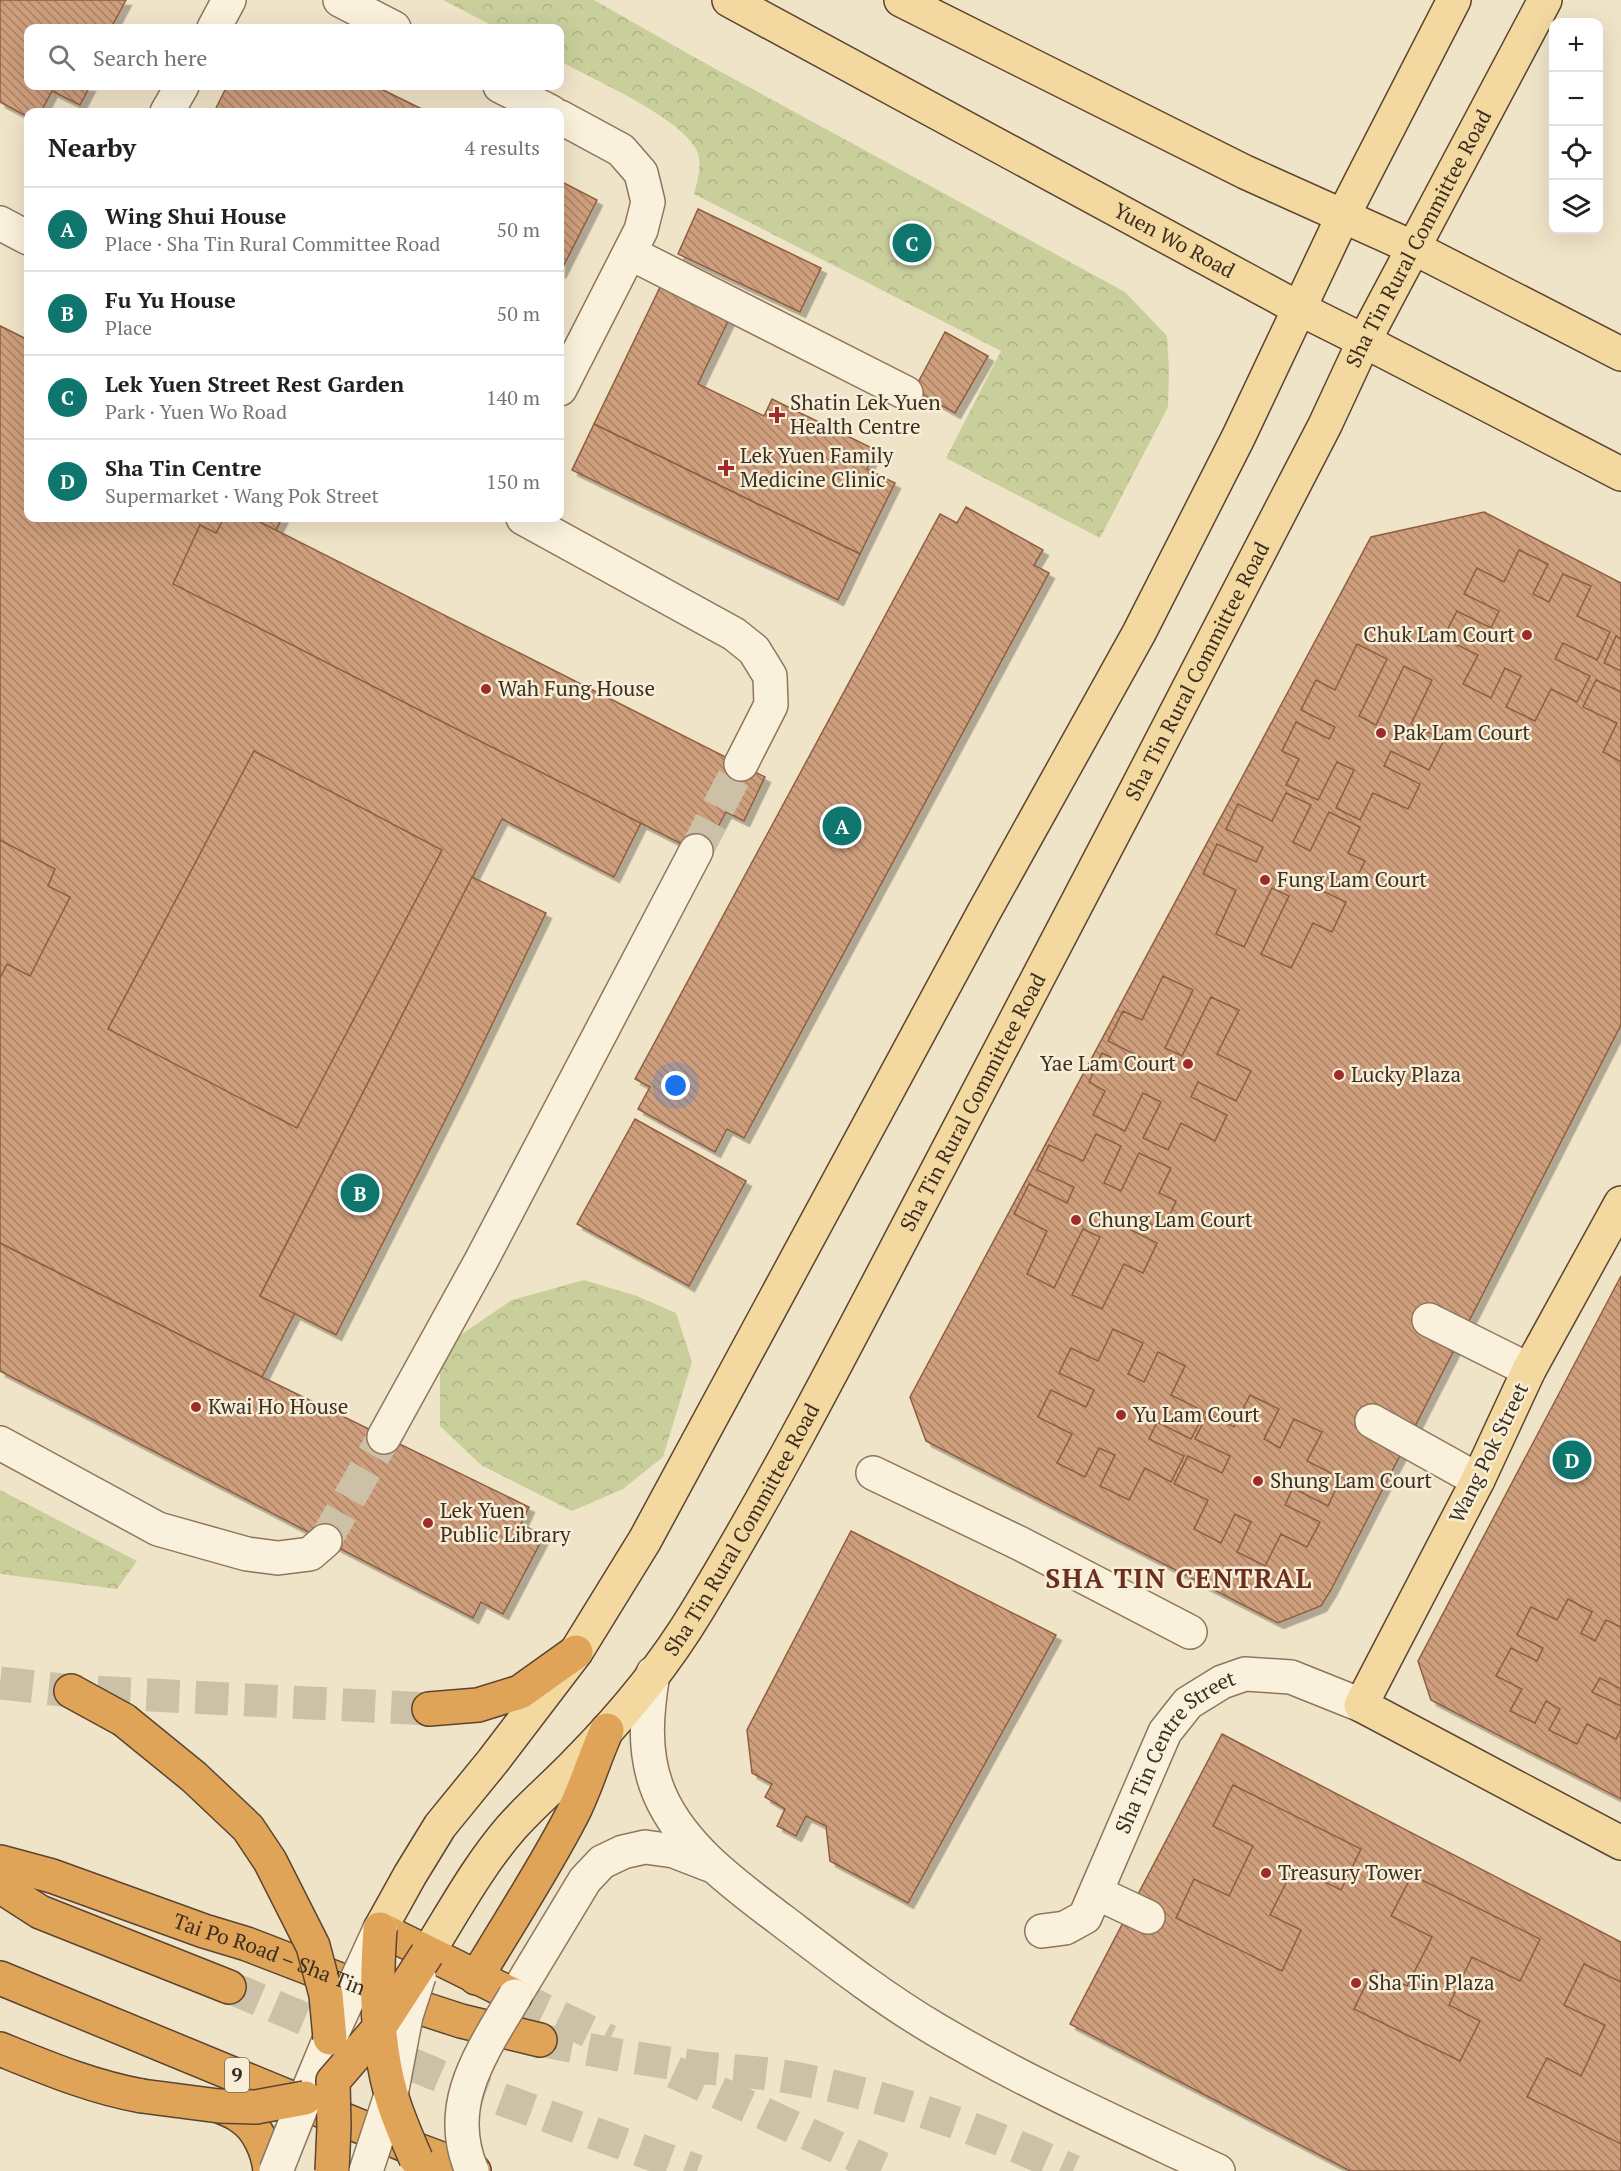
<!DOCTYPE html>
<meta charset="utf-8">
<style>
:root{--surface:#fff;--page:#f6f6f6;--text:#202124;--muted:#757577;--line:#e0e0e0;--accent:#0f766e}
body{margin:0;font-family:"PT Serif",serif;background:var(--page);color:var(--text)}
.controls{position:absolute;right:18px;top:18px;display:grid;overflow:hidden;border-radius:12px;box-shadow:0 6px 24px #0002}
.controls button{width:54px;height:54px;display:grid;place-items:center;padding:0;border:0;border-bottom:2px solid var(--line);background:var(--surface);color:var(--text);font:30px sans-serif}
.you{position:absolute;left:676px;top:1086px;width:21px;height:21px;margin:-15px;border:4px solid #fff;border-radius:50%;background:#1a73e8;box-shadow:0 0 0 9px #1a73e833}
.badge{display:grid;place-items:center;width:39px;height:39px;border-radius:50%;background:var(--accent);color:#fff;font-size:20px;font-weight:700}
.pin{position:absolute;translate:-50% -50%;border:3px solid #fff;box-shadow:0 2px 6px #0006}
.list{margin:0;padding:0;list-style:none}
h2{display:flex;justify-content:space-between;align-items:center;height:78px;margin:0;padding:0 24px;font-size:26px}
h2 small{font-size:20px;font-weight:400;color:var(--muted)}
.list li{display:grid;grid-template-columns:39px 1fr auto;gap:18px;align-items:center;box-sizing:border-box;height:84px;padding:0 24px;border-top:2px solid var(--line)}
.list b{display:block;font-size:22px;white-space:nowrap}
.list p{margin:0;font-size:20px;white-space:nowrap;color:var(--muted)}
.list em{font-size:20px;font-style:normal;color:var(--muted)}
.icon{flex:none;width:33px;height:33px;fill:none;stroke:currentColor;stroke-width:2;stroke-linecap:round;stroke-linejoin:round}
.map{position:relative;flex:none;width:1621px;height:2171px;overflow:hidden}
.search{position:absolute;background:var(--surface);box-shadow:0 6px 24px #0002;left:24px;top:24px;width:540px;height:66px;display:flex;align-items:center;gap:15px;box-sizing:border-box;padding:0 21px;border-radius:12px;color:var(--muted);font-size:22px}
.panel{position:absolute;background:var(--surface);box-shadow:0 6px 24px #0002;left:24px;top:108px;width:540px;height:414px;border-radius:12px}
.map>svg:first-child{display:block}
.forest{fill:url(#forest-crowns)}
.building{fill:url(#building-back-hatch);stroke:#8d5f41;stroke-width:1.5;filter:url(#shadow)}
.lines{fill:none;stroke-linecap:round;stroke-linejoin:round}
.minor-tunnel{stroke:#ccc0a6;stroke-width:33;stroke-dasharray:33 16;stroke-linecap:butt}
.highway-tunnel{stroke:#ccc0a6;stroke-width:33;stroke-dasharray:33 16;stroke-linecap:butt}
.minor-casing{stroke:#8d765c;stroke-width:36}
.major-casing{stroke:#5b4430;stroke-width:36}
.highway-casing{stroke:#5b4430;stroke-width:36}
.minor{stroke:#faf1dc;stroke-width:33}
.major{stroke:#f3d9a0;stroke-width:33}
.highway{stroke:#e0a458;stroke-width:33}
.minor-bridge-casing{stroke:#8d765c;stroke-width:36;stroke-linecap:butt}
.highway-bridge-casing{stroke:#5b4430;stroke-width:36;stroke-linecap:butt}
.minor-bridge{stroke:#faf1dc;stroke-width:33}
.highway-bridge{stroke:#e0a458;stroke-width:33}
.poi-dot{fill:#9e2a2b;stroke:#f7eed8;stroke-width:2}
.labels{text-anchor:middle;stroke-width:5;stroke-linejoin:round;paint-order:stroke}
.shield{fill:#f7eed8;stroke:#756857;stroke-width:1.5}
.shield-label{font-size:20px;font-weight:bold;fill:#3d2e20}
.street-label{font-size:21px;fill:#3d2e20;stroke:#f7eed8}
.poi-label{font-size:21px;fill:#3d2e20;stroke:#f7eed8;text-anchor:start}
.district-label{font-size:27px;font-weight:bold;letter-spacing:1.5px;fill:#6b2e1e;stroke:#f7eed8}
</style>
<div class="map">
<svg width="1621" height="2171" viewBox="0 0 1621 2171">
<defs>
<pattern id="forest-crowns" width="20" height="18" patternUnits="userSpaceOnUse" patternTransform="scale(1.5)"><rect width="20" height="18" fill="#c9cf9b"/><path d="M2 6a3 3 0 1 1 6 0M12 15a3 3 0 1 1 6 0" fill="none" stroke="#aeb285"/></pattern>
<pattern id="building-back-hatch" width="6" height="6" patternUnits="userSpaceOnUse" patternTransform="scale(1.5)"><rect width="6" height="6" fill="#cf9f7d"/><path d="M-1 5l2 2M0 0l6 6M5-1l2 2" fill="none" stroke="#a98266"/></pattern>
<filter id="shadow"><feDropShadow dx="5.5" dy="5.5" stdDeviation="0" flood-color="#0004"/></filter>
</defs>
<rect width="100%" height="100%" fill="#f0e4c8"/>
<g class="forest">
<path d="M443,0H594L701,61L1125,292L1167,336L1169,370L1168,407L1100,538L946,458L1001,351L694,194C698,179 703,163 696,149C678,116 594,80 560,61V28H497Z"/>
<path d="M584,1280L637,1296L676,1313L692,1362L663,1457L623,1489L572,1511L481,1465L440,1426V1365L456,1338L512,1300Z"/>
<path d="M0,1490L137,1561L117,1589L0,1574Z"/>
</g>
<g class="building">
<path d="M0,0H126L111,28H28V86H90L80,105L52,91L41,112H28V117L0,102Z"/>
<path d="M227,86H375L428,112H214Z"/>
<path d="M560,181L597,200L560,273Z"/>
<path d="M698,209L821,268L800,312L678,254Z"/>
<path d="M664,279L732,313L698,384L764,416L772,399L876,450L867,469L895,483L860,554L594,424Z"/>
<path d="M0,326L28,340V518H282L234,614L220,648L202,637L77,879L0,840Z"/>
<path d="M0,326L28,340V518H282L234,614L641,823L614,877L502,819L260,1296L295,1313L262,1377L0,1243Z"/>
<path d="M945,332L988,356L955,413L914,390Z"/>
<path d="M594,424L860,554L838,600L572,470Z"/>
<path d="M966,507L1043,550L1034,565L1049,573L744,1138L727,1129L715,1152L638,1109L650,1087L635,1079L940,514L957,523Z"/>
<path d="M1484,512L1621,583V1025L1331,1590L1321,1606L1278,1623L926,1441L910,1397L1371,537Z"/>
<path d="M224,518H252L765,777L744,821L726,812L703,855L173,584L200,525L216,533Z"/>
<path d="M1519,550L1548,564L1533,594L1549,602L1563,574L1591,586L1577,616L1610,632L1597,660L1563,643L1555,659L1590,676L1577,702L1551,689L1535,721L1506,707L1521,676L1505,668L1491,698L1463,684L1478,655L1443,638L1457,611L1491,628L1499,611L1464,594L1477,568L1504,582Z"/>
<path d="M1616,636L1621,639V671L1604,663Z"/>
<path d="M1357,644L1387,659L1359,716L1376,725L1404,666L1432,680L1411,724L1444,740L1429,770L1391,751L1384,766L1420,784L1408,809L1373,793L1360,820L1336,808L1354,770L1337,762L1318,800L1286,785L1299,759L1282,751L1296,722L1329,739L1335,727L1301,710L1316,680L1335,690Z"/>
<path d="M1596,680L1621,692V762L1603,752L1617,723L1583,707Z"/>
<path d="M254,751L442,850L297,1128L108,1029Z"/>
<path d="M1286,793L1311,805L1293,842L1310,851L1329,812L1360,827L1348,853L1365,861L1351,889L1318,873L1312,886L1346,902L1332,932L1313,923L1291,968L1261,954L1289,896L1272,888L1244,947L1216,934L1236,890L1203,874L1217,844L1256,862L1263,847L1226,829L1238,804L1272,821Z"/>
<path d="M0,840L55,869L48,886L70,897L30,976L7,964L0,978Z"/>
<path d="M472,877L546,913L460,1091L336,1335L260,1296Z"/>
<path d="M1163,976L1193,990L1165,1048L1182,1056L1211,997L1239,1010L1217,1054L1251,1071L1236,1101L1198,1082L1191,1097L1227,1115L1215,1141L1181,1123L1168,1150L1143,1138L1161,1102L1143,1093L1125,1131L1093,1115L1105,1091L1089,1082L1102,1053L1137,1070L1142,1058L1108,1041L1123,1011L1142,1020Z"/>
<path d="M635,1119L746,1181L689,1286L577,1224Z"/>
<path d="M1096,1134L1121,1146L1104,1183L1121,1191L1139,1153L1171,1168L1159,1193L1176,1201L1163,1230L1129,1214L1123,1226L1157,1243L1143,1273L1124,1264L1102,1309L1072,1295L1100,1237L1083,1229L1054,1288L1027,1274L1047,1231L1014,1214L1029,1184L1067,1203L1074,1187L1037,1170L1049,1145L1083,1161Z"/>
<path d="M0,1243L262,1377L529,1507L521,1524L544,1536L503,1614L481,1602L473,1618L0,1371Z"/>
<path d="M1621,1276V1799L1431,1700L1418,1661Z"/>
<path d="M1113,1329L1143,1343L1128,1374L1144,1382L1158,1352L1185,1366L1171,1395L1205,1412L1191,1439L1157,1422L1149,1439L1184,1456L1171,1482L1145,1468L1129,1500L1100,1486L1115,1455L1099,1448L1085,1477L1057,1463L1072,1434L1038,1417L1051,1390L1086,1407L1094,1390L1059,1373L1071,1348L1098,1361Z"/>
<path d="M1250,1395L1279,1409L1264,1439L1280,1448L1294,1419L1322,1432L1307,1461L1341,1478L1328,1506L1293,1488L1285,1505L1320,1522L1307,1547L1281,1534L1265,1566L1237,1552L1251,1522L1235,1514L1221,1543L1194,1529L1208,1500L1174,1484L1188,1456L1222,1473L1230,1456L1195,1439L1208,1413L1234,1427Z"/>
<path d="M851,1531L1056,1635L908,1903L830,1861L826,1826L806,1816L796,1836L777,1826L785,1809L765,1797L772,1784L752,1773L747,1730Z"/>
<path d="M1568,1599L1592,1612L1581,1633L1595,1641L1606,1620L1621,1627V1689L1600,1678L1592,1692L1621,1706V1729L1616,1739L1587,1724L1577,1744L1549,1730L1560,1709L1546,1701L1535,1723L1510,1711L1522,1689L1496,1676L1511,1648L1537,1661L1543,1648L1517,1635L1531,1607L1557,1620Z"/>
<path d="M1222,1734L1621,1942V2171H1350L1070,2024Z"/>
<path d="M1233,1785L1361,1849L1341,1890L1294,1867L1270,1915L1301,1930L1282,1971L1176,1918L1194,1879L1229,1896L1253,1846L1213,1826Z"/>
<path d="M1412,1875L1540,1939L1520,1981L1472,1957L1449,2005L1480,2021L1460,2061L1354,2009L1373,1970L1407,1986L1432,1937L1391,1916Z"/>
<path d="M1584,1964L1621,1982V2144L1527,2097L1547,2058L1581,2076L1605,2025L1564,2005Z"/>
</g>
<g class="lines">
<g class="minor-tunnel">
<path d="M696,851L741,764"/>
<path d="M325,1541L384,1437"/>
</g>
<g class="highway-tunnel">
<path d="M0,1683L71,1691L429,1709"/>
<path d="M229,1987L449,2080L697,2171"/>
<path d="M515,1996L609,2041"/>
<path d="M540,2040C595,2051 650,2061 706,2068C733,2071 761,2072 788,2077C886,2094 983,2130 1073,2171"/>
<path d="M674,2072L888,2171"/>
</g>
<g class="minor-casing">
<g id="minor">
<path d="M340,0L394,28"/>
<path d="M214,28L229,0"/>
<path d="M500,86L551,112"/>
<path d="M167,112L182,86"/>
<path d="M560,117L621,150L641,173L648,202L641,230L560,389"/>
<path d="M0,223L28,238"/>
<path d="M630,253L906,393"/>
<path d="M523,518L734,634L754,650L770,676L771,705L741,764"/>
<path d="M1429,1320L1529,1370"/>
<path d="M1372,1421L1478,1480"/>
<path d="M384,1437L481,1261L696,851"/>
<path d="M0,1443L158,1529L247,1554L278,1558L310,1554L325,1541"/>
<path d="M873,1473L1019,1543L1190,1632"/>
<path d="M653,1673C647,1711 643,1748 656,1785C676,1843 734,1884 780,1919C830,1957 881,1997 935,2029C1026,2083 1123,2126 1218,2171"/>
<path d="M1097,1893L1148,1917"/>
<path id="s1" d="M1042,1931L1065,1928L1085,1917L1165,1732L1188,1703L1222,1682L1245,1674L1291,1677L1361,1705"/>
<path d="M515,1996L585,1880L602,1862L623,1852L645,1847L674,1851L710,1865"/>
<path d="M305,2098L330,2038"/>
</g>
</g>
<g class="major-casing">
<g id="major">
<path id="s2" d="M729,0L1300,309L1364,341L1621,474"/>
<path d="M901,0L1245,172L1414,248L1621,354"/>
<path d="M1621,1203L1529,1370L1478,1480L1361,1705L1621,1843"/>
<path d="M380,1929L410,1875L440,1826L493,1761L576,1652L645,1540L984,912L1139,633L1238,438L1343,216L1454,0"/>
<path id="s3" d="M427,1954C454,1911 478,1866 511,1828C533,1803 559,1782 581,1758C624,1714 665,1664 697,1611C784,1468 859,1319 937,1171C1068,923 1196,674 1325,425L1364,341L1545,0"/>
</g>
</g>
<g class="highway-casing">
<g id="highway">
<path d="M71,1691L124,1720"/>
<path d="M429,1709L478,1705L520,1692L576,1652"/>
<path id="s4" d="M0,1862L52,1876L204,1931L247,1944L369,1991L461,2021L540,2040"/>
<path d="M0,1886L40,1912L229,1987"/>
<path d="M380,1929L515,1996"/>
<path d="M0,1978L415,2149L474,2171"/>
<path d="M476,1978C508,1924 543,1871 572,1815C586,1788 594,1758 607,1730"/>
<path d="M0,2049C47,2068 92,2087 142,2096"/>
<path d="M219,2106C226,2109 235,2112 241,2117C258,2128 268,2151 270,2171"/>
</g>
</g>
<use href="#minor" class="minor"/>
<use href="#major" class="major"/>
<use href="#highway" class="highway"/>
<g class="minor-bridge-casing">
<g id="minor-bridge">
<path d="M330,2038L380,1929"/>
<path d="M276,2171L305,2098"/>
<path d="M366,2171L391,2095L406,2016L419,1976"/>
<path d="M472,2171C443,2105 482,2052 515,1996"/>
</g>
</g>
<g class="highway-bridge-casing">
<g id="highway-bridge">
<path d="M124,1720L194,1777L248,1828L270,1861L313,1946L326,1995L330,2038"/>
<path d="M380,1929C376,1985 376,2040 391,2094C397,2116 407,2138 416,2159"/>
<path d="M142,2096L219,2106L256,2107L305,2098"/>
<path d="M332,2171L334,2127L333,2081L379,2028L427,1954"/>
</g>
</g>
<use href="#minor-bridge" class="minor-bridge"/>
<use href="#highway-bridge" class="highway-bridge"/>
</g>
<g class="poi-dot">
<path d="M774 406h6v6h6v6h-6v6h-6v-6h-6v-6h6z"/>
<path d="M723 459h6v6h6v6h-6v6h-6v-6h-6v-6h6z"/>
<circle cx="1527" cy="635" r="6"/>
<circle cx="486" cy="689" r="6"/>
<circle cx="1381" cy="733" r="6"/>
<circle cx="1265" cy="880" r="6"/>
<circle cx="1188" cy="1064" r="6"/>
<circle cx="1339" cy="1075" r="6"/>
<circle cx="1076" cy="1220" r="6"/>
<circle cx="196" cy="1407" r="6"/>
<circle cx="1121" cy="1415" r="6"/>
<circle cx="1258" cy="1481" r="6"/>
<circle cx="428" cy="1523" r="6"/>
<circle cx="1266" cy="1873" r="6"/>
<circle cx="1356" cy="1983" r="6"/>
</g>
<g class="labels">
<rect class="shield" x="225" y="2058" width="24" height="34" rx="4.5"/>
<g class="shield-label">
<text x="237" y="2082">9</text>
</g>
<g class="street-label">
<text dy="7" stroke="none"><textPath href="#s3" startOffset="1989">Sha Tin Rural Committee Road</textPath></text>
<text dy="7" stroke="none"><textPath href="#s2" startOffset="506">Yuen Wo Road</textPath></text>
<text dy="7" stroke="none"><textPath href="#s3" startOffset="1503">Sha Tin Rural Committee Road</textPath></text>
<text dy="7" stroke="none"><textPath href="#s3" startOffset="1017">Sha Tin Rural Committee Road</textPath></text>
<text transform="translate(1489 1453) rotate(-64)" y="7">Wang Pok Street</text>
<text dy="7" stroke="none"><textPath href="#s3" startOffset="531">Sha Tin Rural Committee Road</textPath></text>
<text dy="7" stroke="none"><textPath href="#s1" startOffset="238">Sha Tin Centre Street</textPath></text>
<text dy="7" stroke="none"><textPath href="#s4" startOffset="285">Tai Po Road – Sha Tin</textPath></text>
</g>
<g class="poi-label">
<text x="790" y="410">Shatin Lek Yuen<tspan x="790" dy="24">Health Centre</tspan></text>
<text x="740" y="463">Lek Yuen Family<tspan x="740" dy="24">Medicine Clinic</tspan></text>
<text x="1515" y="642" text-anchor="end">Chuk Lam Court</text>
<text x="498" y="696">Wah Fung House</text>
<text x="1393" y="740">Pak Lam Court</text>
<text x="1277" y="887">Fung Lam Court</text>
<text x="1176" y="1071" text-anchor="end">Yae Lam Court</text>
<text x="1351" y="1082">Lucky Plaza</text>
<text x="1088" y="1227">Chung Lam Court</text>
<text x="208" y="1414">Kwai Ho House</text>
<text x="1133" y="1422">Yu Lam Court</text>
<text x="1270" y="1488">Shung Lam Court</text>
<text x="440" y="1518">Lek Yuen<tspan x="440" dy="24">Public Library</tspan></text>
<text x="1278" y="1880">Treasury Tower</text>
<text x="1368" y="1990">Sha Tin Plaza</text>
</g>
<g class="district-label">
<text x="1179" y="1588">SHA TIN CENTRAL</text>
</g>
</g>
</svg>
<div class="controls">
<button>+</button>
<button>−</button>
<button><svg class="icon" aria-label="locate" viewBox="0 0 24 24"><circle cx="12" cy="12" r="6"/><path d="M12 2v4M12 18v4M2 12h4M18 12h4"/></svg></button>
<button><svg class="icon" aria-label="layers" viewBox="0 0 24 24"><path d="M12 4l9 5-9 5-9-5zM3 14l9 5 9-5"/></svg></button>
</div>
<div class="you"></div>
<div class="pin badge" style="left:842px;top:826px">A</div>
<div class="pin badge" style="left:360px;top:1193px">B</div>
<div class="pin badge" style="left:912px;top:243px">C</div>
<div class="pin badge" style="left:1572px;top:1460px">D</div>
<div class="search"><svg class="icon" aria-label="search" viewBox="0 0 24 24"><circle cx="10" cy="10" r="6"/><path d="M15 15l6 6"/></svg>Search here</div>
<section class="panel">
<h2>Nearby<small>4 results</small></h2>
<ul class="list">
<li><span class="badge">A</span><div><b>Wing Shui House</b><p>Place · Sha Tin Rural Committee Road</p></div><em>50 m</em></li>
<li><span class="badge">B</span><div><b>Fu Yu House</b><p>Place</p></div><em>50 m</em></li>
<li><span class="badge">C</span><div><b>Lek Yuen Street Rest Garden</b><p>Park · Yuen Wo Road</p></div><em>140 m</em></li>
<li><span class="badge">D</span><div><b>Sha Tin Centre</b><p>Supermarket · Wang Pok Street</p></div><em>150 m</em></li>
</ul>
</section>
</div>
